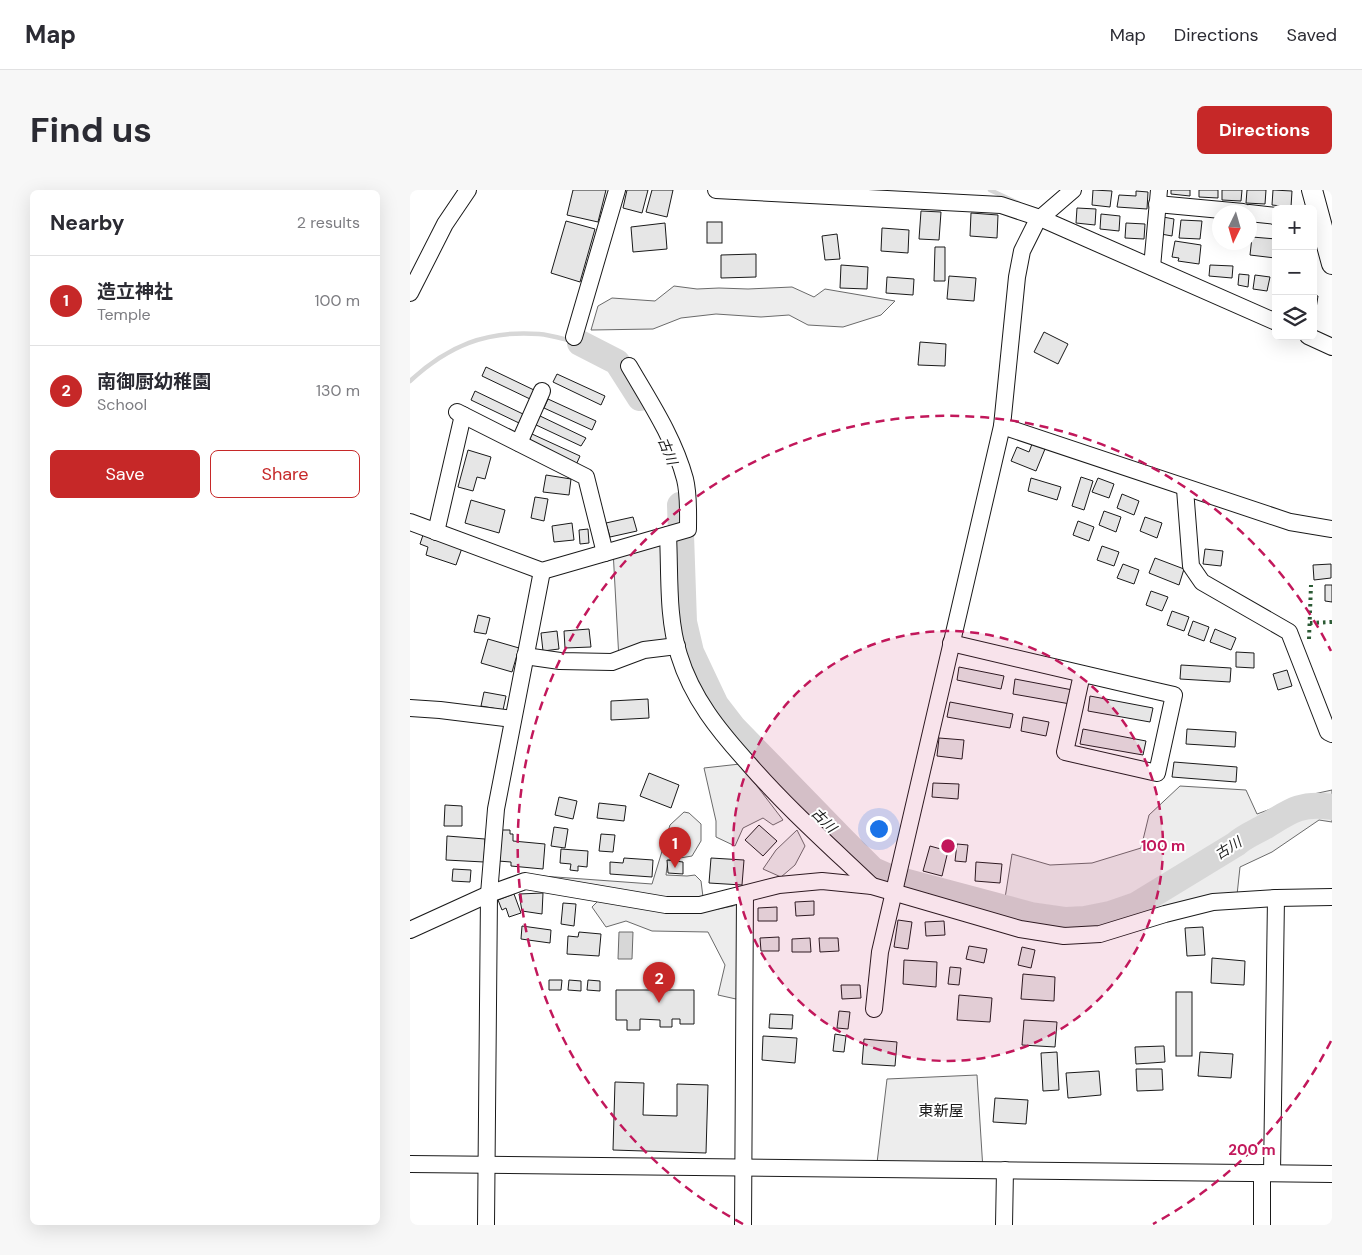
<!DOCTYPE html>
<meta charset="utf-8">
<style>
:root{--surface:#fff;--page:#f7f7f7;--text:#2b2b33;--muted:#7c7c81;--line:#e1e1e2;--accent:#c62828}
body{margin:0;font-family:"DM Sans","Noto Sans JP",sans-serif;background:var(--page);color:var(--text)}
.controls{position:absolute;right:15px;top:15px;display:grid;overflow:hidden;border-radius:8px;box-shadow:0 5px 20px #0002}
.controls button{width:45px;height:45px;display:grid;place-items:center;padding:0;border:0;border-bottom:1px solid var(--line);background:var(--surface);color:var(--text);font:25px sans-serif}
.compass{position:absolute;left:802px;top:15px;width:45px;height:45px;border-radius:50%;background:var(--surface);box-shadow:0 5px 20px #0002;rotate:185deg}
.you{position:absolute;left:468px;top:638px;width:18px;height:18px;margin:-12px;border:4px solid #fff;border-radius:50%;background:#1a73e8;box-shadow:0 0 0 8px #1a73e833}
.badge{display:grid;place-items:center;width:32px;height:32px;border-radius:50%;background:var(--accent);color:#fff;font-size:16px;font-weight:700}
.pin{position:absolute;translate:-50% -41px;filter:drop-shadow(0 1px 2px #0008)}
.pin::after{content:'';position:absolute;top:26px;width:18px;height:15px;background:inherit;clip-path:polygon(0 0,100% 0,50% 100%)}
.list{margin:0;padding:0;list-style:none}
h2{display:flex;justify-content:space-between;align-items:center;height:65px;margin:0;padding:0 20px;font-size:21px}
h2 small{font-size:16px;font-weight:400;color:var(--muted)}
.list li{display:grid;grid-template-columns:32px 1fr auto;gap:15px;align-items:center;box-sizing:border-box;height:90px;padding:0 20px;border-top:1px solid var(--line)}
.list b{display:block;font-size:19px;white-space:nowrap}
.list p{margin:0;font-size:16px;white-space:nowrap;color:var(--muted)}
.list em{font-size:16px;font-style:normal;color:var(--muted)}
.actions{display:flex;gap:10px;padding:15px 20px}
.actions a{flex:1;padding:11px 0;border:1px solid var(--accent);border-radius:8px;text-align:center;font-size:18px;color:var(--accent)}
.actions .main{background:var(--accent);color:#fff}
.icon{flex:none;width:28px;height:28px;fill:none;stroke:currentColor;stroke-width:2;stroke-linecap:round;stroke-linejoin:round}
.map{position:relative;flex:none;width:922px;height:1035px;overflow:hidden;border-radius:8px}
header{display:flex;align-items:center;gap:30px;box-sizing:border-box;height:70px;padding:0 25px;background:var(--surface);border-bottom:1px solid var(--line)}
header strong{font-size:24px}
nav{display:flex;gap:28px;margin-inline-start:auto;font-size:18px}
.intro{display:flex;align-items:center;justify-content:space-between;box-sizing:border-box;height:120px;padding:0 30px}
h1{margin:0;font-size:35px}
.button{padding:12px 22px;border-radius:8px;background:var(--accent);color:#fff;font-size:18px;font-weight:700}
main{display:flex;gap:30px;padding:0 30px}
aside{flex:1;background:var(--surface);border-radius:8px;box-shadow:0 5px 20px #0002}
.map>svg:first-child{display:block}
.green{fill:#ededed;stroke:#6a6a6a}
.water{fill:#d7d7d7;stroke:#6a6a6a}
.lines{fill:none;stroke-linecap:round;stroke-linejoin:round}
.stream{stroke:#d7d7d7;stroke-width:4.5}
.river{stroke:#d7d7d7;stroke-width:26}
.building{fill:#e6e6e6;stroke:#1a1a1a}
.minor-casing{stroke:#1a1a1a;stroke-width:18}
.major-casing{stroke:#1a1a1a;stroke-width:22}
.minor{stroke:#fff;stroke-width:16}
.major{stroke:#fff;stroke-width:20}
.hedge{stroke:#2b5a34;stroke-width:4;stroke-dasharray:2.5 4;stroke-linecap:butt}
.ring{fill:none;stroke:#c2185b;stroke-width:2.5;stroke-dasharray:9 6}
.labels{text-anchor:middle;stroke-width:4;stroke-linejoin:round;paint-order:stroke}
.water-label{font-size:14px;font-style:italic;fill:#1a1a1a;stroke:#fff}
.quarter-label{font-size:15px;fill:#1a1a1a;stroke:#fff}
.centre{fill:#c2185b;stroke:#fff;stroke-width:2.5}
.ring-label{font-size:15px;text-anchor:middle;font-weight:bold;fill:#c2185b;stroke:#fff;stroke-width:4;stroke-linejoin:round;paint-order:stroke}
</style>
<header>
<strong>Map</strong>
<nav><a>Map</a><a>Directions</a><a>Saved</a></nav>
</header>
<div class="intro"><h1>Find us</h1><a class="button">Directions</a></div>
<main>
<aside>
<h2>Nearby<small>2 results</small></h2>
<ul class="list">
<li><span class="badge">1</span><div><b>造立神社</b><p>Temple</p></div><em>100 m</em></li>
<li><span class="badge">2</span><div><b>南御厨幼稚園</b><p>School</p></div><em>130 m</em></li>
</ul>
<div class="actions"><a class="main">Save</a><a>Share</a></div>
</aside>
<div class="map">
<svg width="922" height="1035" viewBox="0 0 922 1035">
<rect width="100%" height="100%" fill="#fff"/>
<g class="green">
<path d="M264,96L287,99L309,98L338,99L382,97L404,107L415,99L485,111L471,125L433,137L398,135L379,125L351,127L306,124L271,128L243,139L181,140L188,116L202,108L245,111Z"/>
<path d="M259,352L267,456L209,470L203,360Z"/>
<path d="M330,574L373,630L363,635L353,628L333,638L325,656L306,647V631L294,578Z"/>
<path d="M770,596L836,600L847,624L899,605L922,600V632L909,630L862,662L830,677L827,705L648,745L483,702L489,678L595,708L602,664L640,675L682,673L731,658L739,625Z"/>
<path d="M274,622L279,623L291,634V651L282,666L258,670L256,685L277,686L285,685L291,691L293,707L308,719L323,716L335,710V811L308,805L315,775L298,742L242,741L216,731L196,737L182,717L189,710L118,685L242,694L260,635Z"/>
<path d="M387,640L395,656L385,675L371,687L353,679L366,660Z"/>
<path d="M567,885L573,980L467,973L477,889Z"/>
</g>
<path class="water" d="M209,742H223L222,769H208Z"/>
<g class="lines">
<g class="stream">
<path d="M580,0L608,13"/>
<path d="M0,191C38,156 76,140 129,144C142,145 156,150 170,153L171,148"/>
</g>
<g class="river">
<path d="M170,153L207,172L230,208"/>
<path d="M270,315L274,432L281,462L306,515L323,537L434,651L463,680L479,687L621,725L656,730L675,729L700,724L726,715L826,654C835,646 846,642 856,636C880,621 892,612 922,617"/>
</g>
</g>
<g class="building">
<path d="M163,0H196L188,32L157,25Z"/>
<path d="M217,0H238L232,23L213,18Z"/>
<path d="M242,0H263L257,27L236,22Z"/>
<path d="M683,0L702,1L700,17L682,15Z"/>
<path d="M761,0H780V6L761,4Z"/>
<path d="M789,0H808V8L789,7Z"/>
<path d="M812,0H832L831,11L812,10Z"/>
<path d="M837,0H856L855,14L836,13Z"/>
<path d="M863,0L882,1L881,17L862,15Z"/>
<path d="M726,1L738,2L737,19L707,17L709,5L726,6Z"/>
<path d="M667,18L686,19L685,35L666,33Z"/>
<path d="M511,21L531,22L529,50L509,49Z"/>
<path d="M561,23L588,25L587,48L560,46Z"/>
<path d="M691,24L710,26L709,41L690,39Z"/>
<path d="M753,27L764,29L762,46L751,44Z"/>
<path d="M771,30L792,31L790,49L769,48Z"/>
<path d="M156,31L185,39L170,92L141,83Z"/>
<rect x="297" y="32" width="15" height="21"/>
<path d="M255,33L257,59L223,62L221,37Z"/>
<path d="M716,33L735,34L734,49L715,48Z"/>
<path d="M472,38L499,40L498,63L471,61Z"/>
<path d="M427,44L430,69L415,70L412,46Z"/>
<path d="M842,47L866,49L865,68L840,65Z"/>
<path d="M765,51L791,55L789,74L768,71L769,68L762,67Z"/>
<path d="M525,57H535V91H524Z"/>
<path d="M346,64V87L311,88V65Z"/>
<path d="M431,75L458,77L457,99L430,98Z"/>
<path d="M800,75L823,76L822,88L799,86Z"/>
<path d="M829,84L839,85L838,97L828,95Z"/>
<path d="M845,85L860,87L857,101L843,99Z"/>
<path d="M539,86L566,88L564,111L537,109Z"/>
<path d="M477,87L504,89L503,105L476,103Z"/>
<path d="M903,105L908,106L905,125H903Z"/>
<path d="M634,142L658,154L648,174L624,162Z"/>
<path d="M510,152L536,154L535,176L508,175Z"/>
<path d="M76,177L124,200L120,209L72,186Z"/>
<path d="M147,184L195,206L191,215L143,192Z"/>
<path d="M65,201L113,224L109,233L61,210Z"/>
<path d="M138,209L186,231L182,240L134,218Z"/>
<path d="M128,225L176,248L171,256L124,234Z"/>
<path d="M122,244L170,266L166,275L118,253Z"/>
<path d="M622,254L635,259L626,281L601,271L607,257L619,262Z"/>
<path d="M58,260L81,267L75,289L67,287L63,301L48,297Z"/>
<path d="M136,285L161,289L159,305L133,302Z"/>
<path d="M671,287L683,291L674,320L662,316Z"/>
<path d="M621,288L651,297L647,310L618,301Z"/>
<path d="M688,288L704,294L699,308L682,302Z"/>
<path d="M712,304L729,311L724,325L707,318Z"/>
<path d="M125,307L138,309L134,331L121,328Z"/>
<path d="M61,310L95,320L89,343L55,333Z"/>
<path d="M694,321L711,327L706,342L689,335Z"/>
<path d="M223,327L227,341L200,347L196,333Z"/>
<path d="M735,327L752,333L747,348L730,341Z"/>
<path d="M668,331L684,337L679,351L663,345Z"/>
<path d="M162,333L164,350L144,352L142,336Z"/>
<path d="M178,339L179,353L170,354L169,340Z"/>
<path d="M13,345L52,358L46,375L16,365L18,357L10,354Z"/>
<path d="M692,356L709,362L704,376L687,370Z"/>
<path d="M795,359L813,361L811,376L793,374Z"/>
<path d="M745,368L774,379L769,395L739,383Z"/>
<path d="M713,374L729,380L724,394L707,388Z"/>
<path d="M921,374V388L904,390L903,375Z"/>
<path d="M915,395H922V412L915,411Z"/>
<path d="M741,401L758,407L752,421L736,415Z"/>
<path d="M762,421L779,427L774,441L757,435Z"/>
<path d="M68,425L80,428L76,444L64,442Z"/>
<path d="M783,431L799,437L794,451L778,445Z"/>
<path d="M179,439L181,457L155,458L154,441Z"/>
<path d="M805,439L826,448L821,460L800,452Z"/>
<path d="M147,441L149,459L133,461L131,443Z"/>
<path d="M78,449L109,458L102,482L71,473Z"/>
<path d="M826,462L844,463V478L826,477Z"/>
<path d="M771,475L821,478L820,492L770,489Z"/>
<path d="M549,477L594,486L591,499L547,490Z"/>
<path d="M877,480L882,496L868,500L863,484Z"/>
<path d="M605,489L668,501L666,515L603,504Z"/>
<path d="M74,502L96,506L93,520L71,516Z"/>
<path d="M680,506L743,518L740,532L678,521Z"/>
<path d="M238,509L239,528L201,530V511Z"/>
<path d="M540,512L603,524L600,538L537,527Z"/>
<path d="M613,527L639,532L636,546L611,541Z"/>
<path d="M673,539L736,551L733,565L670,554Z"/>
<path d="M777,539L826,542L825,557L776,554Z"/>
<path d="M529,548L554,550L552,569L527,566Z"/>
<path d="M764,572L827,577L826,592L762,587Z"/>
<path d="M239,583L269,595L261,618L230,606Z"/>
<path d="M523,593L549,594L548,609L522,607Z"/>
<path d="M149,607L167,611L163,629L145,625Z"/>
<path d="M189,613L216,616L214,631L187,628Z"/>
<path d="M35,615L52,616V636H34Z"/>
<path d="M349,635L367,651L353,666L335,650Z"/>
<path d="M144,637L158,639L155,658L141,656Z"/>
<path d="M91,640H100V644H103V651L135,654L133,679L101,676V672L88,671Z"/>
<path d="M191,644L205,645L203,662L189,661Z"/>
<path d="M37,646L75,649L74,672L36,670Z"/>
<path d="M547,654L558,655L556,672L545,671Z"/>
<path d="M520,656L538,661L532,686L513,681Z"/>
<path d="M151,659L178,661L177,677L168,676V681L160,680L161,674L150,673Z"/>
<path d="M214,668L243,670L242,687L200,684V672L213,673Z"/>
<path d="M301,668L334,670L332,695L299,693Z"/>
<path d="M257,670L273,672V684L258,683Z"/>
<path d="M566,672L592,674L590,693L565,691Z"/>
<path d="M43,679L61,680L60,692L42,691Z"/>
<path d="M133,703L132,724L112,721L109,704Z"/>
<path d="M104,704L111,723L99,727L96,718L92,720L88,710Z"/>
<path d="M404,711V725L386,726L385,712Z"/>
<path d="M153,713L166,714L164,736L151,734Z"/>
<path d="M367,717V731H348V718Z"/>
<path d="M488,730L502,732L498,759L484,757Z"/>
<path d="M534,731L535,745L516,746L515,732Z"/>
<path d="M112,736L141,740L140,753L111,749Z"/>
<path d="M793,737L795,765L777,766L775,738Z"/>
<path d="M169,742L191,744L189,766L157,764L158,746L168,747Z"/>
<path d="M369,747V761H351L350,748Z"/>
<path d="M400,748L401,762H382V749Z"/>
<path d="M409,748H428L429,761L410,762Z"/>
<path d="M559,756L577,759L574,773L556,769Z"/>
<path d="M612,757L625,760L621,778L608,775Z"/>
<path d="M802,768L835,771L834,795L801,793Z"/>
<path d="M494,770L527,772L526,797L493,794Z"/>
<path d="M540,777L551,778L549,795L538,794Z"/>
<path d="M613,784L645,787L644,811L611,809Z"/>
<path d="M139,790H152L151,800H139Z"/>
<path d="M159,790L171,791V801L158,800Z"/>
<path d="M178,790L190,791V801L177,800Z"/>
<path d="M431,795H450L451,808L432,809Z"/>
<path d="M206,800H284V834H270V829H262V837H250V830L230,829V840H217V830H206Z"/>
<rect x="766" y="802" width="16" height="64"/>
<path d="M549,805L582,808L580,832L547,830Z"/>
<path d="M429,821L440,822L438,839L427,838Z"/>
<path d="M360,824L383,825L382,839L359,838Z"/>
<path d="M614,830L647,832L645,857L612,855Z"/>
<path d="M425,844L436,846L434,862L423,861Z"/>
<path d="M353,846L387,848L385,873L352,870Z"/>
<path d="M454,849L487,852L485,876L452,874Z"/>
<path d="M754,856L755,872L726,874L725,857Z"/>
<path d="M647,862L649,900L633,901L631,863Z"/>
<path d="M790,862L823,864L821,888L788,886Z"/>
<path d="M726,879H752L753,900L727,901Z"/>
<path d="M689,881L691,905L658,908L656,883Z"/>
<path d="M205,892L234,893L233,925L267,926V894L298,895L296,963L203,960Z"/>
<path d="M585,908L618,910L616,934L583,932Z"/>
</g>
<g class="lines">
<g class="minor-casing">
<g id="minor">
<path d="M306,0L591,15L630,28L866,132"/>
<path d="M747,14L833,22"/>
<path d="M839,23L866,26"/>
<path d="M742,77L749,0"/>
<path d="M0,103L35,34L58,0"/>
<path d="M898,146L922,157"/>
<path d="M164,147L207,0"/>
<path d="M47,222L176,287L195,363"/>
<path d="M592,236L880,332L922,339"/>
<path d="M109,253L132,201"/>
<path d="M775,299L781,376L792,392L879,442L918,542L922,544"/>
<path d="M0,332L132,381L278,339C278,323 279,305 275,289C264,248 240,212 219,176"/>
<path d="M26,342L53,225"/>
<path d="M258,345C260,384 257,427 269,465C282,508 309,541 338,573C376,617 420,656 462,696"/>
<path d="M541,453L742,500L764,505L747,583L655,562L672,484"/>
<path d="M115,466L150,471L202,472L234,460L267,456"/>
<path d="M0,518L30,520L103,529"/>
<path d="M0,740L79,704L115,691L256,715H290L369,695L412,691L462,696L610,739L654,746L690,744L755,724L803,712L866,708L922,707"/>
<path d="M464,819L470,762L592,236L607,87L612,61L627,31L663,0"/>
<path d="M0,974L922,984"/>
<path d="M862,983L866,708"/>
<path d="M76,1035L79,704L86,619L132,381"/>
<path d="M333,1035L335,704"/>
<path d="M594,1035L595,980"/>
<path d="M852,1035V983"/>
</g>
</g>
<g class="major-casing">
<path id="major" d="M902,0L922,74"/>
</g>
<use href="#minor" class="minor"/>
<use href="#major" class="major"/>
<g class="hedge">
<path d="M900,433L922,432"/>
<path d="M899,449L901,395"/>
</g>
</g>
<circle cx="538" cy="656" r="215" fill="#c2185b" fill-opacity=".12"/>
<g class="ring">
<circle cx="538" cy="656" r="215"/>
<path d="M921 851A430 430 0 0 1 743 1034M333 1034A430 430 0 1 1 921 461"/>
</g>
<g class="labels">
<g class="water-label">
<text transform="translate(258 261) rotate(68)" y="5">古川</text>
<text transform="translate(414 630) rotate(45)" y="5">古川</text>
<text transform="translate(818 658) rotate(-32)" y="5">古川</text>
</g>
<g class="quarter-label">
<text x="531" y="926">東新屋</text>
</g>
</g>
<circle cx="538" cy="656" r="8" class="centre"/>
<g class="ring-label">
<text x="753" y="661">100 m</text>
<text x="842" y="965">200 m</text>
</g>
</svg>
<div class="controls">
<button>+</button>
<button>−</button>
<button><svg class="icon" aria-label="layers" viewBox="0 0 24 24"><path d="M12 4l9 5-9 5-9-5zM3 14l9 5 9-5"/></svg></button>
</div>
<svg class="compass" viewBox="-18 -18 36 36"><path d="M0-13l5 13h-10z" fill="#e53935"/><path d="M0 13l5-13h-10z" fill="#7c7c81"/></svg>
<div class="you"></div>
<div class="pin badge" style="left:265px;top:678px">1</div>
<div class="pin badge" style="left:249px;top:813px">2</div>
</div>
</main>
